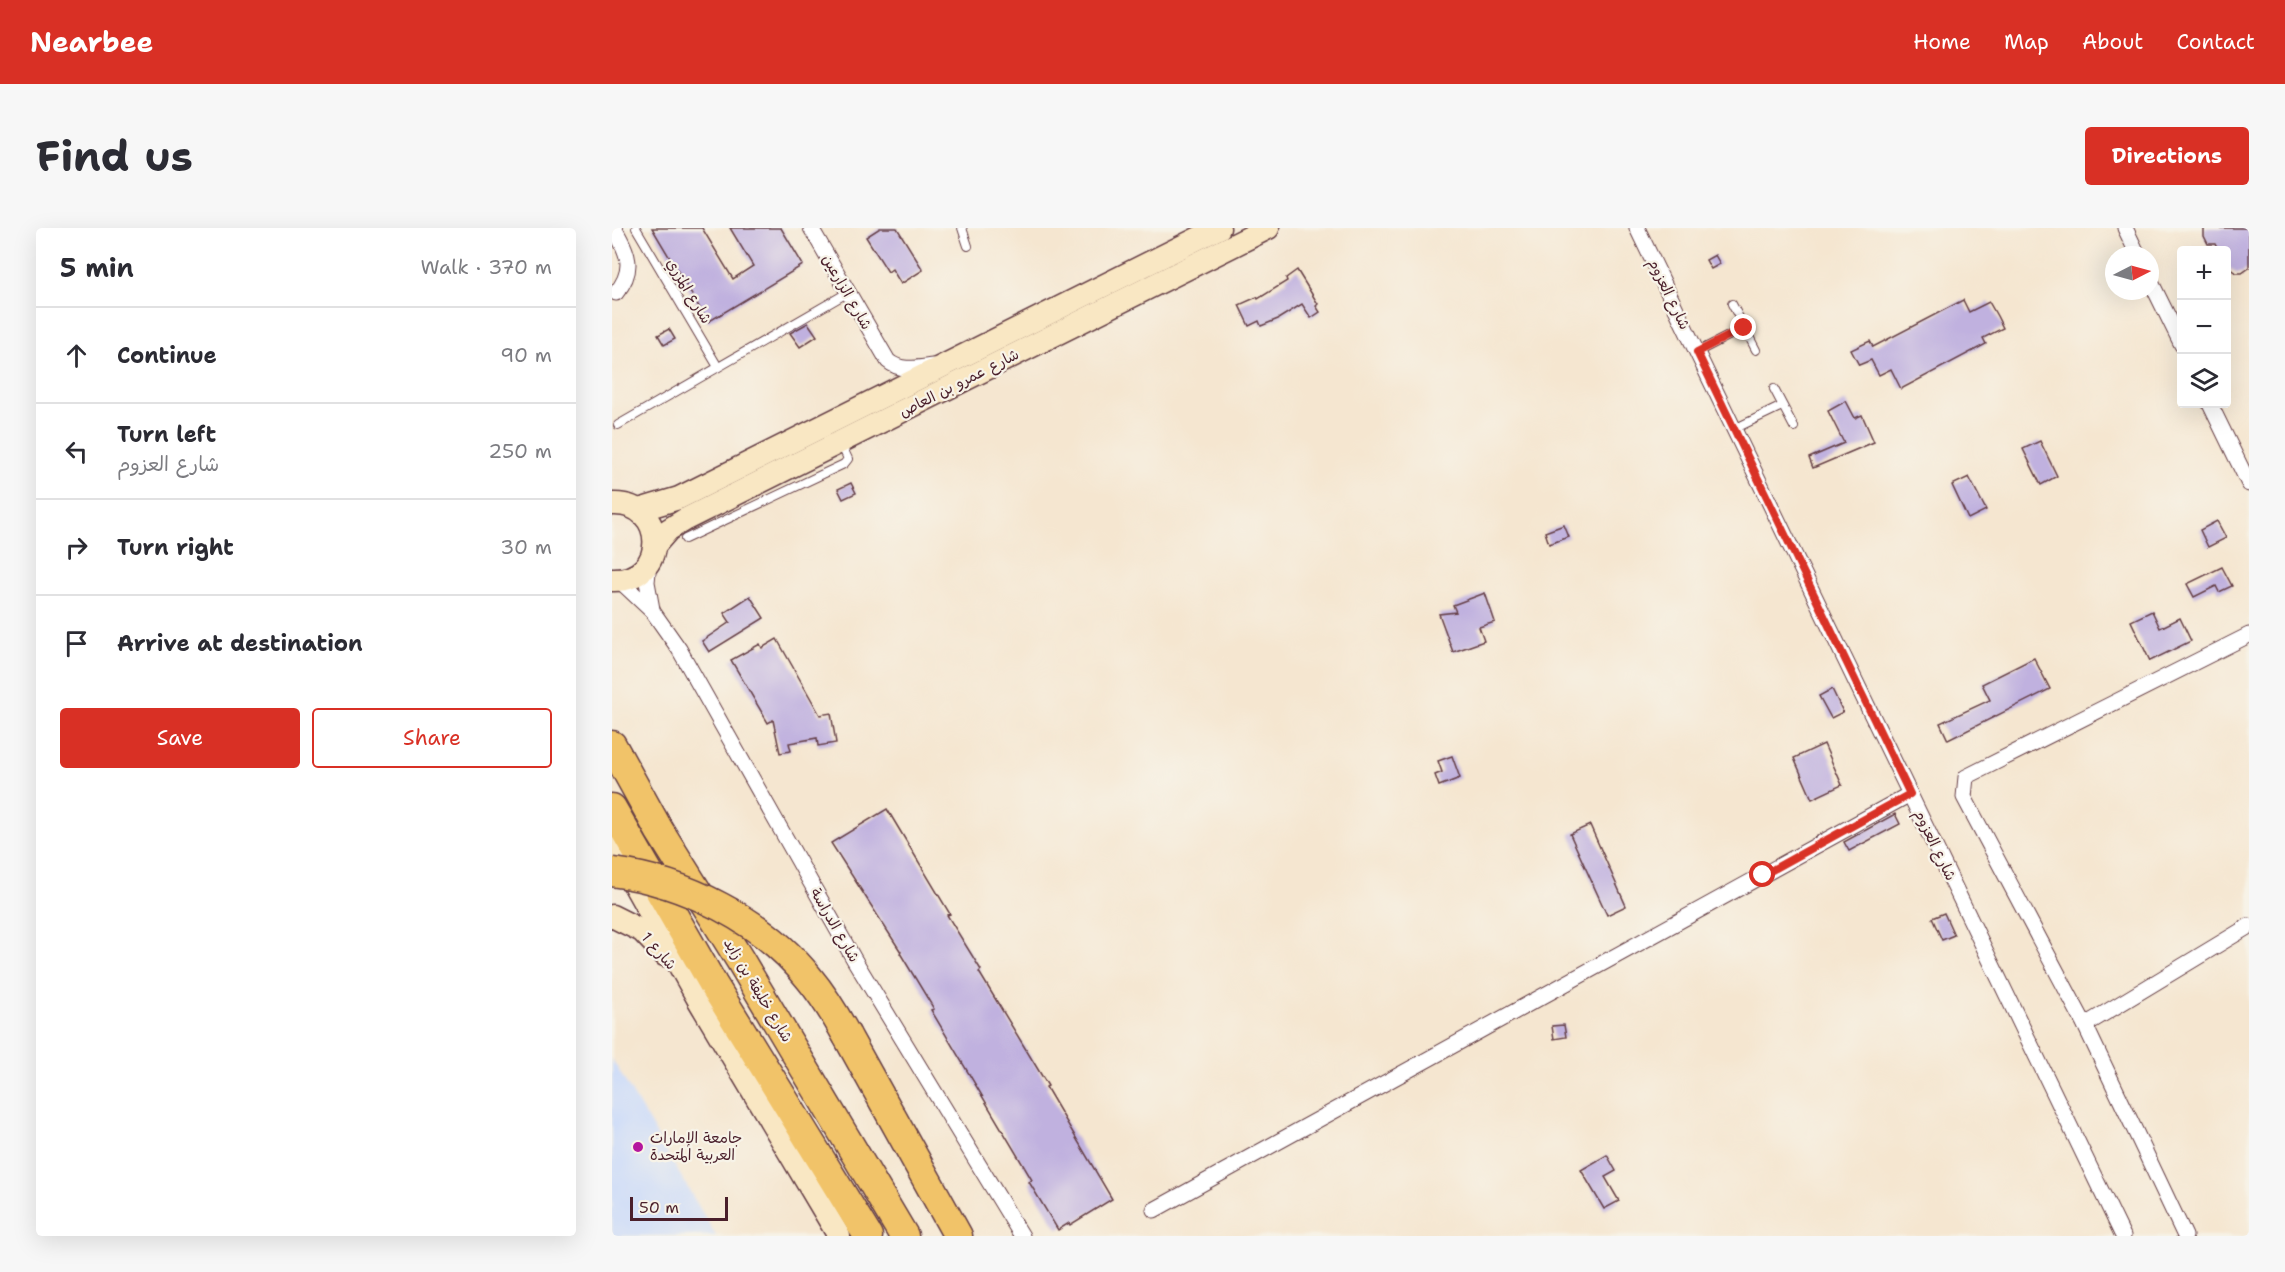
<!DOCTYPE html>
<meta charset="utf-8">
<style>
:root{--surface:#fff;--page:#f7f7f7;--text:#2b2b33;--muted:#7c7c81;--line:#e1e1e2;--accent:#d93025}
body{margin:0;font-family:"Shantell Sans","Playpen Sans Arabic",sans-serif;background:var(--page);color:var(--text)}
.controls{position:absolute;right:18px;top:18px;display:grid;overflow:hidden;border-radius:6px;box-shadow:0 6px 24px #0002}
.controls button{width:54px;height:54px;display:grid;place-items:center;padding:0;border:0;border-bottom:2px solid var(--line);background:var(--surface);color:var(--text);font:30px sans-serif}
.compass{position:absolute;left:1493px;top:18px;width:54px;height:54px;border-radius:50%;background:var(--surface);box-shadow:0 6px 24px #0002;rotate:84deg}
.scale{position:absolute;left:18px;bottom:15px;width:98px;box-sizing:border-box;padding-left:6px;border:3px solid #4a1f2b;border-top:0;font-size:16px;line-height:21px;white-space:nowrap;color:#4a1f2b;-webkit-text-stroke:4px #f7f3e8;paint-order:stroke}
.stop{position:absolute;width:18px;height:18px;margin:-14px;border:4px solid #d93025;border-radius:50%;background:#fff}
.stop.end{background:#d93025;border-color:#fff;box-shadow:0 2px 6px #0008}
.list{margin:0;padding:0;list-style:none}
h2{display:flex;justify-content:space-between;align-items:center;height:78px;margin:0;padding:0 24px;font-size:26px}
h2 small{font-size:20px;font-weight:400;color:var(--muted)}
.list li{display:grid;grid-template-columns:39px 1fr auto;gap:18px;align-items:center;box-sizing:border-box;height:96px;padding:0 24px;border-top:2px solid var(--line)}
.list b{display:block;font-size:22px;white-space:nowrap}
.list p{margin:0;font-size:20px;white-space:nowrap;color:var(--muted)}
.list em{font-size:20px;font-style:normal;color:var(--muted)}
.actions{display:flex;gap:12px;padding:18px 24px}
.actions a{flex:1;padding:14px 0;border:2px solid var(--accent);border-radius:6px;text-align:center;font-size:21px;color:var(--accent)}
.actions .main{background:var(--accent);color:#fff}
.icon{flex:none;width:33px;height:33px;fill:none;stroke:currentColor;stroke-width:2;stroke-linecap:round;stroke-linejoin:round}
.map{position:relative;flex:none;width:1637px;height:1008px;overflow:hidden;border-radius:6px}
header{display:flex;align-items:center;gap:36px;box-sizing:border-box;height:84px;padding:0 30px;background:var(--accent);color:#fff}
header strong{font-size:28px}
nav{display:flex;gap:33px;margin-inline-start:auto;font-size:21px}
.intro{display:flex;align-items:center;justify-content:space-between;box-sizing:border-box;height:144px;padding:0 36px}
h1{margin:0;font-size:42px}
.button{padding:15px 27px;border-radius:6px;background:var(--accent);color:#fff;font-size:21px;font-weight:700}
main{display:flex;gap:36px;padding:0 36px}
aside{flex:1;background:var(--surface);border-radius:6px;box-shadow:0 6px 24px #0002}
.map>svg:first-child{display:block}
.built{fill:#ccdbf9}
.building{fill:#c0b1df}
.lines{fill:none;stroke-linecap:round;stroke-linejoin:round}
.lane-casing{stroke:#643d44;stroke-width:10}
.street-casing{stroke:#643d44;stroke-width:17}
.secondary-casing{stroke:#643d44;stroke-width:25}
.highway-casing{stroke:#643d44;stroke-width:31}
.lane{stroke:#fff;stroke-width:8}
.street{stroke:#fff;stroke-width:15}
.secondary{stroke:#f9e7c3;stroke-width:22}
.highway{stroke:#f1c369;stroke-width:28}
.highway-bridge-casing{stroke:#643d44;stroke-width:31;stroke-linecap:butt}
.highway-bridge{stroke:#f1c369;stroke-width:28}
.route{stroke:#d93025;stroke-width:8}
.poi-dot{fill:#b5179e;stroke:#f7f3e8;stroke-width:2}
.labels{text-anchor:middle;stroke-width:4.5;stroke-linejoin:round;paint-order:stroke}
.street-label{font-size:15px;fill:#4a1f2b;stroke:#f7f3e8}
.poi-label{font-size:15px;fill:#4a1f2b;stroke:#f7f3e8;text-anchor:start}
</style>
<header>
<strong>Nearbee</strong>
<nav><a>Home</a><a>Map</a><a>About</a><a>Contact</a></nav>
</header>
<div class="intro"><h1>Find us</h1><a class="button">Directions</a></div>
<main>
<aside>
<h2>5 min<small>Walk · 370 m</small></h2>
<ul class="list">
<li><svg class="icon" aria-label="ahead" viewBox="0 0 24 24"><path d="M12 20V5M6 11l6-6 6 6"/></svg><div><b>Continue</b></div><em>90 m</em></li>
<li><svg class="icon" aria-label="left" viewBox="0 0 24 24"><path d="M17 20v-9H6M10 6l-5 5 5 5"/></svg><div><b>Turn left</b><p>شارع العزوم</p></div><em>250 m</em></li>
<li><svg class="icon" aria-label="right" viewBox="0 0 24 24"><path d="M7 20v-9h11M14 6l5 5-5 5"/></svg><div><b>Turn right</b></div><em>30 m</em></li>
<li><svg class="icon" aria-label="arrive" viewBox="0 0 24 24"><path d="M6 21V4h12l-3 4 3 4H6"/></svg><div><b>Arrive at destination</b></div></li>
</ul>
<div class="actions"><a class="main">Save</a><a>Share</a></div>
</aside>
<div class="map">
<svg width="1637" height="1008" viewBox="0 0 1637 1008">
<rect width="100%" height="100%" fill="#f7f3e8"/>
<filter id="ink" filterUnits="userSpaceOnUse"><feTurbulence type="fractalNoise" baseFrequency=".0167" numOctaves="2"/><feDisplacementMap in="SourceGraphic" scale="12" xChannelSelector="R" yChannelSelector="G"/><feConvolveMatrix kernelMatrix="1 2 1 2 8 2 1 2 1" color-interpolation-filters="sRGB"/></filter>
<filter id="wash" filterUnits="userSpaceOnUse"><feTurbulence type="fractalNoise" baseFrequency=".008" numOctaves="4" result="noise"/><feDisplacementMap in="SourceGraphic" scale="24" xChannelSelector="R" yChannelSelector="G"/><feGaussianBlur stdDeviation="1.35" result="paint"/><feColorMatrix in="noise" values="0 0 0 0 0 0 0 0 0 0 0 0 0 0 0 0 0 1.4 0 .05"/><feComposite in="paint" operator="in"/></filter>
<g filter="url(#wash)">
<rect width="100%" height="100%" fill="#f5e6d0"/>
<path class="built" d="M0,831L104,1008H0Z"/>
<g id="blocks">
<g class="building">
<path d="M40,0H90L121,51L141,38L118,0H169L191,37L96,94Z"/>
<path d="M268,0H285L311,42L289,56L280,41L276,44L254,9Z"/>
<path d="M1592,0H1637V40L1630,45H1624L1614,38V22H1606L1603,16H1596L1592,8Z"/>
<path d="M1103,27L1108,36L1099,41L1094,32Z"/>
<path d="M685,42L706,76L704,78L708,84L699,90L690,76L666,91L649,98L647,93L637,98L627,77L645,69L646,71L675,53L674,50Z"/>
<path d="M1351,72L1357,84L1377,74L1385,88L1391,100L1371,110L1374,116L1289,161L1279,141L1267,147L1259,132L1247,137L1239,122L1258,113L1261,119Z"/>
<path d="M196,95L205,108L188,119L178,105Z"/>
<path d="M57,101L63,111L52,117L46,107Z"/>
<path d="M1234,173L1243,190L1250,187L1262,214L1201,240L1197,230L1232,215L1216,183Z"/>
<path d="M1428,213L1445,248L1429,257L1411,221Z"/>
<path d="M1357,249L1374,282L1356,291L1340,257Z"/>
<path d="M239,255L244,265L231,271L226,261Z"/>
<path d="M1605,293L1614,310L1596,319L1588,302Z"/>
<path d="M952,297L957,309L937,316L933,304Z"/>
<path d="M1610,339L1620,358L1607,364L1604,358L1582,369L1575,356Z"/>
<path d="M873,365L883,394L867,399L872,413L841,424L827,386L844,384L841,377Z"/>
<path d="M138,368L152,390L97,424L90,413L118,394L112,385Z"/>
<path d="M1540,383L1548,400L1568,390L1579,413L1538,433L1519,393Z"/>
<path d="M165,411L208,487L219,485L224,515L206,518L205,510L177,515L179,523L168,525L161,492L156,495L119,432L148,416L150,420Z"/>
<path d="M1422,430L1438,461L1336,512L1328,495L1378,472L1370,456Z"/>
<path d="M1220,461L1231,484L1219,490L1207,468Z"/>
<path d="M1212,516L1230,557L1200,571L1182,530Z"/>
<path d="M840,528L848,550L827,558L823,547L830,544L826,533Z"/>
<path d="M275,581L338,686L335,687L369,742L367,744L436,858L434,859L500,971L458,997L457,995L446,1002L417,954L420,952L319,782L322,781L288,725L289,724L219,615Z"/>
<path d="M1283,586L1288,596L1237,623L1232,614Z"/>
<path d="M978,597L1014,678L995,687L958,606Z"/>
<path d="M1332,685L1342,707L1330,712L1320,690Z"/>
<path d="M952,797L954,809L942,811L940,798Z"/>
<path d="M995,927L1004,943L993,949L1007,973L992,981L969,942Z"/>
</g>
</g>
</g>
<g filter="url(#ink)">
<use href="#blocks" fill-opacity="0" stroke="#643d44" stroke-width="1.5"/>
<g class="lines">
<g class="lane-casing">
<g id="lane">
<path d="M24,0L106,139"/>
<path d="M350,0L356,18"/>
<path d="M1120,76L1144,122"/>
<path d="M1085,124L1132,100"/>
<path d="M1162,161L1182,199"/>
<path d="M6,197L235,65"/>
<path d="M1122,201L1170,178"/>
<path d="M73,311L232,236L236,231L229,216"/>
</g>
</g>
<g class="street-casing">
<g id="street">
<path d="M2,0C16,25 24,41 4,65"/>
<path d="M199,0L276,133C289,144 305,140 321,138"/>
<path d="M1025,0L1511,1008"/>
<path d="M1513,0L1526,27"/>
<path d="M1538,52L1570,117"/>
<path d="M1598,176L1637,256"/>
<path d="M37,334L35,354L40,381"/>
<path d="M7,352L41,384L67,421L243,733L410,1008"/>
<path d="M1473,797L1637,698"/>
<path d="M542,982L1298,566"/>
<path d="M1573,1008L1473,797L1352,569L1354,549L1637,407"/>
</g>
</g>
<g class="secondary-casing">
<g id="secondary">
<path d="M0,276C56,273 57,354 0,352"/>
<path d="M27,282L67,270L607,0"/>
<path d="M43,317L56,302L72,292L656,0"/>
<path d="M0,617L85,769L227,1008"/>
<path d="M0,688L30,703L53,727"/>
</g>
</g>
<g class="highway-casing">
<g id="highway">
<path d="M0,517L47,602L128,732L292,1008"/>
<path d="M0,580L101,756L256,1008"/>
<path d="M235,808L346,1008"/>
</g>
</g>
<use href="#lane" class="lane"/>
<use href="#street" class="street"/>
<use href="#secondary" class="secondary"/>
<use href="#highway" class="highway"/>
<g class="highway-bridge-casing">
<path id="highway-bridge" d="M0,644C72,653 151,692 197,750C212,768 224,788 235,808"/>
</g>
<use href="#highway-bridge" class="highway-bridge"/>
</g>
</g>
<g class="lines" filter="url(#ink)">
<path class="route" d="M1132,100L1085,124L1298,566L1151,647"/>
</g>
<circle class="poi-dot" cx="26" cy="919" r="6"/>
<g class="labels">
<g class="street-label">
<text transform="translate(77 63) rotate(59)" y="5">شارع المزري</text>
<text transform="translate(235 64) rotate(60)" y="5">شارع الزارعين</text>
<text transform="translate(1057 66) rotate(64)" y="5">شارع العزوم</text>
<text transform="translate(347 155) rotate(-27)" y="5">شارع عمرو بن العاص</text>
<text transform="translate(1323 617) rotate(64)" y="5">شارع العزوم</text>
<text transform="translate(223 697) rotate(60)" y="5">شارع الدراسة</text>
<text transform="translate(47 723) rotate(49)" y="5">شارع 1</text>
<text transform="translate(146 762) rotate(59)" y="5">شارع خليفة بن زايد</text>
</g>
<g class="poi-label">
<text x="38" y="915">جامعة الإمارات<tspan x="38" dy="17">العربية المتحدة</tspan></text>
</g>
</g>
</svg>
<div class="controls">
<button>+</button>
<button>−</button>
<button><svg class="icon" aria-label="layers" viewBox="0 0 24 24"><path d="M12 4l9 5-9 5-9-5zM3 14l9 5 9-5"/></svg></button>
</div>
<svg class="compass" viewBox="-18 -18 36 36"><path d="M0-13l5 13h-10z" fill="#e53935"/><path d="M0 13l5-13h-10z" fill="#7c7c81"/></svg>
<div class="scale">50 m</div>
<div class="stop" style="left:1151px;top:647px"></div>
<div class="stop end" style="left:1132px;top:100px"></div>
</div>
</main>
